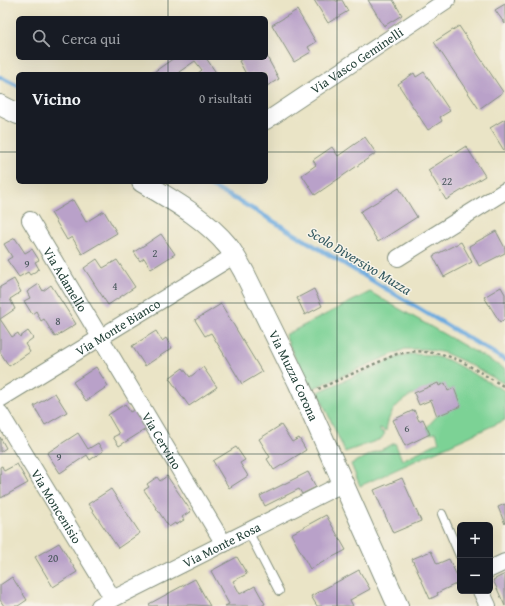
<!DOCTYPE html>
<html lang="it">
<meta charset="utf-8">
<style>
:root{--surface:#171b24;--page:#20242c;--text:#f1f3f6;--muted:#9ea1a6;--line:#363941}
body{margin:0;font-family:"Gentium Book Plus",serif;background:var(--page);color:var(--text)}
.controls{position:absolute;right:12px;bottom:12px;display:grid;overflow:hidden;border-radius:6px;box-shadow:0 4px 16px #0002}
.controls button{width:36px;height:36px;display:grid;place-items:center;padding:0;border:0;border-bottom:1px solid var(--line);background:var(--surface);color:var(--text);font:20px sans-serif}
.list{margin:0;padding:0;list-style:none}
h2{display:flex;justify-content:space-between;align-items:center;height:52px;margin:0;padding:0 16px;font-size:17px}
h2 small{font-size:13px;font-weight:400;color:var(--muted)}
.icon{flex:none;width:22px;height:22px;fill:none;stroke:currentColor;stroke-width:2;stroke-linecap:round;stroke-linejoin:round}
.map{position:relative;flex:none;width:505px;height:606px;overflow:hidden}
.search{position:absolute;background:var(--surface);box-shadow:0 4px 16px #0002;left:16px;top:16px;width:252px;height:44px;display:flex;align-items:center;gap:10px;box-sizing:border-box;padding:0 14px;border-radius:6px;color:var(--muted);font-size:15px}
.panel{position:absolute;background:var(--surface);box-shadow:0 4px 16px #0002;left:16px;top:72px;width:252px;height:112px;border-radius:6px}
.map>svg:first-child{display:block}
.green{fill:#7cd295;stroke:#4e8864}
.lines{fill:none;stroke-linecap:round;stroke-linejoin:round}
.stream{stroke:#6dabdf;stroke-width:4.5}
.building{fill:#b9a1c9}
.service-casing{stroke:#84907d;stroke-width:10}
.minor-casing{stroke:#84907d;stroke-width:18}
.tertiary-casing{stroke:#84907d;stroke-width:22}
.path{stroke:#84907d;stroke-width:2.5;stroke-dasharray:3 3;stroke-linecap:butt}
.service{stroke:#fff;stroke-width:8}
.minor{stroke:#fff;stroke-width:16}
.tertiary{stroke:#fff;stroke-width:20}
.grid{fill:none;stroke:#1f3d34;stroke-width:1;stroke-opacity:0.55}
.labels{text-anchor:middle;stroke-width:3;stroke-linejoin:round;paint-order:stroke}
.number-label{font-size:11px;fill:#465659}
.street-label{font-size:13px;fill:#1f3d34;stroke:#f7f3e8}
.water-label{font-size:14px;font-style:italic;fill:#32585f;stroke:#f7f3e8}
</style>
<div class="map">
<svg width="505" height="606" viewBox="0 0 505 606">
<rect width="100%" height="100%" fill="#f7f3e8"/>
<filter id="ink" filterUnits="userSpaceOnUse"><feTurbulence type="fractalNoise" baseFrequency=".025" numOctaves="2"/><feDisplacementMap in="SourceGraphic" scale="8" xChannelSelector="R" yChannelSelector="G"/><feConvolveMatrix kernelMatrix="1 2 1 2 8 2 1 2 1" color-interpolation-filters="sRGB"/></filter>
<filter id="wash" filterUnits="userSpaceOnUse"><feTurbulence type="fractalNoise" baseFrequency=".012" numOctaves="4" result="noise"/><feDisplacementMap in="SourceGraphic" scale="16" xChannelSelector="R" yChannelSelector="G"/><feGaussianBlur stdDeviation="0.9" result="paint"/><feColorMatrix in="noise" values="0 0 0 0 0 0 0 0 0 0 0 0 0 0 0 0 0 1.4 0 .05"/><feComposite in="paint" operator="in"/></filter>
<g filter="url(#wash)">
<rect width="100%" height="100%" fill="#eae4c6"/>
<g class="green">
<path d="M370,292L505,369V384L463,361L445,353L426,349H405L309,390L285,335Z"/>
<path d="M409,354L430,355L448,360L505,391V420L360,486L351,464L395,443L402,460L439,442L436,432L430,434L427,427L437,416L454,388L448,391L445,384L439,386L438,384C414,393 389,401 386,431L380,428V431L385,433L381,439L345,452L318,392L396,358Z"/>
</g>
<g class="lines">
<g class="stream">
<path d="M0,77L18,86"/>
<path d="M202,182L241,202L505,360"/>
</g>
</g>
<g id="blocks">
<g class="building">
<path d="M314,0H336V1L342,0L348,11L328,23Z"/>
<path d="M368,0H393L402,15L384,26Z"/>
<path d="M505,4V24L495,10Z"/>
<path d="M297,10L316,42L308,47L311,52L294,62L272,25Z"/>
<path d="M459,26L503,92L479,109L434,42Z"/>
<path d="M266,55L279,79L267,86L266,74H246L239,61L244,58H266Z"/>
<path d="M174,58H206L217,74H197L202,70L195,61L179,72L180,74H151Z"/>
<path d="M424,72L450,111L440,117L442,121L428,130L398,84L414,73L416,77Z"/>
<path d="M505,119V152L490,128Z"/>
<path d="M365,137L376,153L315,195L302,175L316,165L313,160L332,147L338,156Z"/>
<path d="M466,146L485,176L446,200L428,170Z"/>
<path d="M399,188L417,217L378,242L360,212Z"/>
<path d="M73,200L86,222L104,211L117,233L82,254L72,237L67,240L51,213Z"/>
<path d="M496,231L505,248V253L479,266L469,246Z"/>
<path d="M161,234L175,254L151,269L144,258L140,261L134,252Z"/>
<path d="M15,238L25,253L32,249L39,260L35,262L39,269L30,275L28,272L19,277L7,260L12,257L4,244Z"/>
<path d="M461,242L472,262L444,277L433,256Z"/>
<path d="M97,259L103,268L117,260L135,287L108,305L84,268Z"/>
<path d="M14,279L21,292L10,299L15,309L0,319L12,337L18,333L20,337L28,331L33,338L25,344L30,352L9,366L0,352V287Z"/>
<path d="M39,284L43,291L51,285L76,324L55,337L44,319L41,321L36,311L32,314L24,301L30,298L27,292Z"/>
<path d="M501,287L505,294V319L500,322L484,297Z"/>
<path d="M314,289L322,306L305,315L297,298Z"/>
<path d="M221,304L262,372L242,384L211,333L205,336L195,320Z"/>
<path d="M156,331L162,341L166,338L172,348L145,366L132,346Z"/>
<path d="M96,367L108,386L86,401L73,382Z"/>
<path d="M203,367L217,387L189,406L169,378L183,368L190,377Z"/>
<path d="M438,383L439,386L445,383L448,391L454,388L461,406L437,416L431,400L419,405L414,393Z"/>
<path d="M55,393L67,412L45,425L34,406Z"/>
<path d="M125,404L130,412L134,410L146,429L119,446L113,437L119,434L108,415Z"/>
<path d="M414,410L419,421L423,419L430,434L405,446L393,420Z"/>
<path d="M281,425L292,442L299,438L306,450L274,470L267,459L270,457L259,439Z"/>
<path d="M78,433L88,449L98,443L103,451L90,460L87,455L60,473L47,453Z"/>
<path d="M0,437L6,448L0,452Z"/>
<path d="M236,447L245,460L240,463L248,476L229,488L213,461Z"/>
<path d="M17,464L28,483L1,498L0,467L2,466L4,471Z"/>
<path d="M308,472L316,487L302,494L299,489L265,506L260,496Z"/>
<path d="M167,476L191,511L182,517L184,520L176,525L175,523L169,527L144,490L149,487L147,484L157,477L160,481Z"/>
<path d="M402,478L421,521L393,533L374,490Z"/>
<path d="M111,489L140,533L118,548L88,504Z"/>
<path d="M505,504V524L498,507Z"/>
<path d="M326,515L346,550L310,569L291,534Z"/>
<path d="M59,543L77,572L53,587L35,557Z"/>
<path d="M431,551L437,564L449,559L460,582L437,593L438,595L430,599L412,559Z"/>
<path d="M237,557L247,574L233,581L240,594L255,586L265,604L261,606H225L229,604L211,571Z"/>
<path d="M359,570L370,589L350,600L353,606H317L311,596Z"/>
<path d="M505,574V606L493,580Z"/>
<path d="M12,577L27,600L18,606H4L0,600V585Z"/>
<path d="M195,579L210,606L192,605L150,606L149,604Z"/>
</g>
</g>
</g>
<g filter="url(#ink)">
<use href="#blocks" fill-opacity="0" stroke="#84907d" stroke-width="1"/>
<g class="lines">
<g class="service-casing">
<g id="service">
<path d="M442,514L460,556"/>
<path d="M248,531L279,591"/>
</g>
</g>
<g class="minor-casing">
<g id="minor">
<path id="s1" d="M266,121L447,0"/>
<path id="s2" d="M30,220L224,544"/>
<path d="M398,258L505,191"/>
<path id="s3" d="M0,399L235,255"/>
<path id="s4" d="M0,413L113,599"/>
<path d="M490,569L505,562"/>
<path d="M481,591L488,606"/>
<path id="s5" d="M99,606L344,483"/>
</g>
</g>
<g class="tertiary-casing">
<g id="tertiary">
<path d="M0,105L18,114"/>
<path id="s6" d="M142,182C172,200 205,218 228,246C234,254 239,263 244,272L298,382L398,606"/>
</g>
</g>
<path class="path" d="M318,389L397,354L417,351L442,354L461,361L505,387"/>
<use href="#service" class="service"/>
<use href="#minor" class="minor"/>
<use href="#tertiary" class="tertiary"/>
</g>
</g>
<path class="grid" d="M168,0V18M337,0V606M168,58V74M0,152H18M266,152H505M168,182V606M0,303H505M0,454H505"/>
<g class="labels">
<g class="number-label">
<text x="447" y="185">22</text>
<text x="155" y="257">2</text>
<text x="27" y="268">9</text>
<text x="115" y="290">4</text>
<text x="58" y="325">8</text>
<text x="407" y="432">6</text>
<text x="59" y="461">9</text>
<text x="53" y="562">20</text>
</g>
<g class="street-label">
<text dy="5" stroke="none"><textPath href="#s1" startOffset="109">Via Vasco Geminelli</textPath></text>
<text dy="5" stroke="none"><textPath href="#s2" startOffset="69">Via Adamello</textPath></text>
<text dy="5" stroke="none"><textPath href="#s3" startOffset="138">Via Monte Bianco</textPath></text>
<text dy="5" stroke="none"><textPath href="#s6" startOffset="253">Via Muzza Corona</textPath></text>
<text dy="5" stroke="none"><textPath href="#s2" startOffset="257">Via Cervino</textPath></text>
<text dy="5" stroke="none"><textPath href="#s4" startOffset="109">Via Moncenisio</textPath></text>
<text dy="5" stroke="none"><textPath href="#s5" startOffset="137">Via Monte Rosa</textPath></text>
</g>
<g class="water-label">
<text transform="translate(360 261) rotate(31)" y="5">Scolo Diversivo Muzza</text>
</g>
</g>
</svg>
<div class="controls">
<button>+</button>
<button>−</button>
</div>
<div class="search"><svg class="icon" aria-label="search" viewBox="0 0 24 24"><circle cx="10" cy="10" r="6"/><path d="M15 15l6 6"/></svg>Cerca qui</div>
<section class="panel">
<h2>Vicino<small>0 risultati</small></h2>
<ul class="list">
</ul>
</section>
</div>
